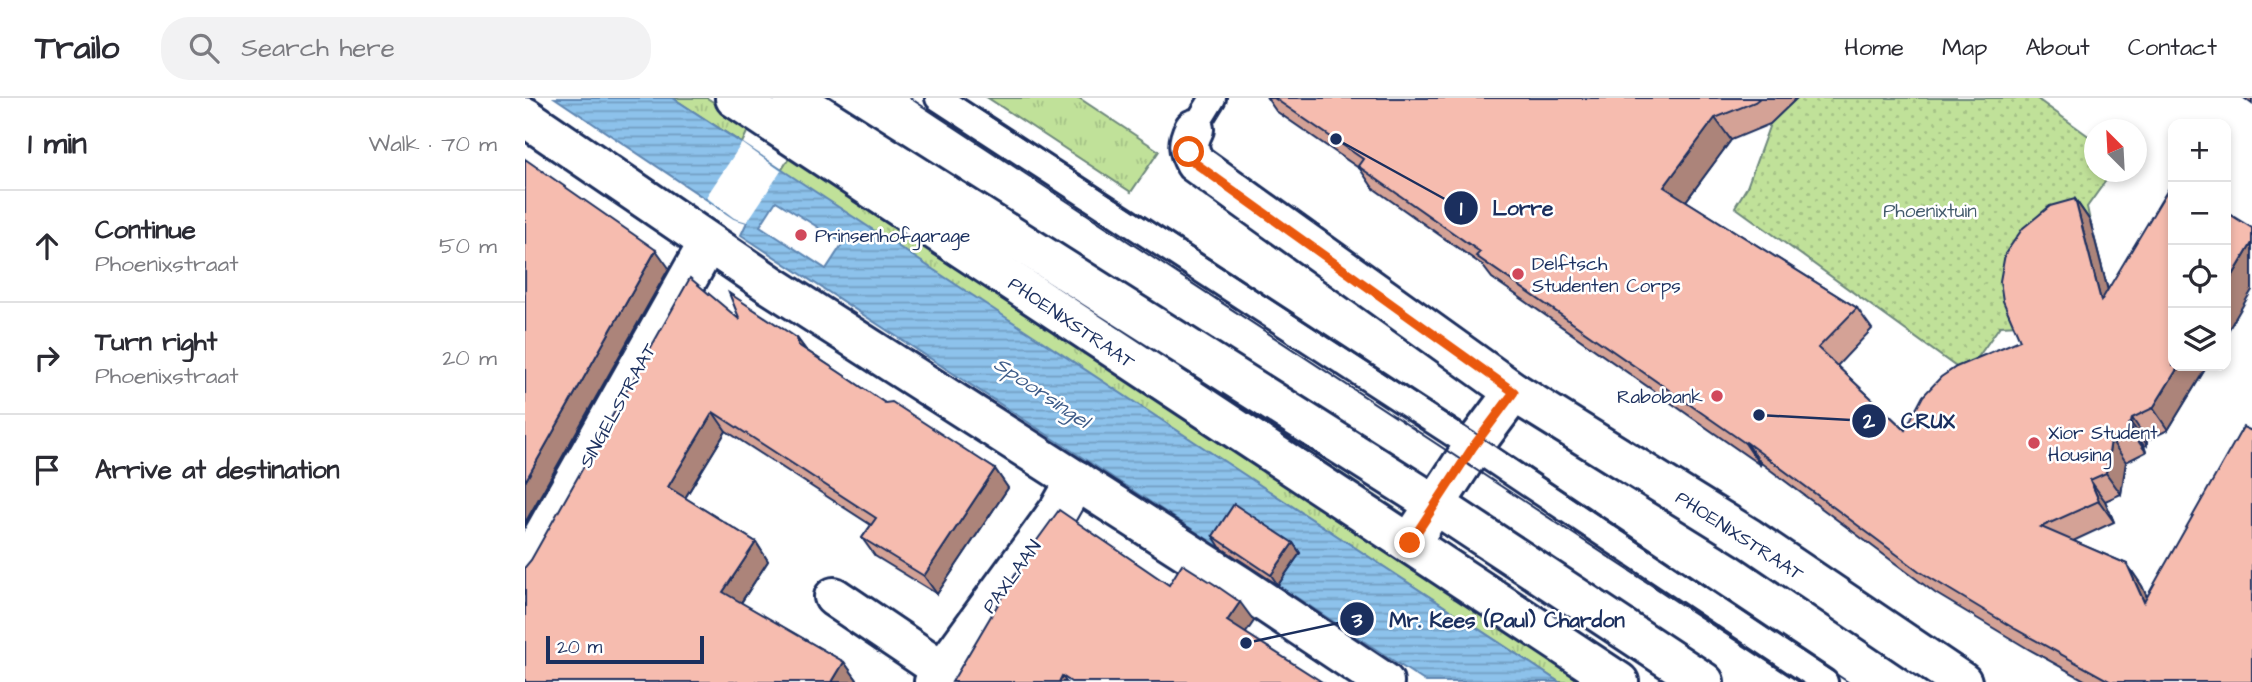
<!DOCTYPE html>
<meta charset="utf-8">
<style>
:root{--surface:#fff;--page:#f2f2f3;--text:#2b2b33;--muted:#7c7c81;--line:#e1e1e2}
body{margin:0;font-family:"Architects Daughter",sans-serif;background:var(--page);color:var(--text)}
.controls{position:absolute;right:21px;top:21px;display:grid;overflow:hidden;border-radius:14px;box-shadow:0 4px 10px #0003}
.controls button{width:63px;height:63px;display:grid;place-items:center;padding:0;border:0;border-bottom:2px solid var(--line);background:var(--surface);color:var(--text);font:35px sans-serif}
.compass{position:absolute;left:1559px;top:21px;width:63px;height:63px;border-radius:50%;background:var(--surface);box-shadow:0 4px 10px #0003;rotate:336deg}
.scale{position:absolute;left:21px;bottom:18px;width:158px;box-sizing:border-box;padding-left:7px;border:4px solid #1b2f5e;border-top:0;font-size:19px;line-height:24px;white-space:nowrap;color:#1b2f5e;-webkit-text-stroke:5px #fff;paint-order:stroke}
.stop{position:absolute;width:21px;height:21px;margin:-16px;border:5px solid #ea580c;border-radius:50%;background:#fff}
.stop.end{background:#ea580c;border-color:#fff;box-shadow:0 2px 7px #0008}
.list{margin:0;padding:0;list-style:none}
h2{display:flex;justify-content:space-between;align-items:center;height:91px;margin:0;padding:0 28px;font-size:30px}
h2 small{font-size:23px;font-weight:400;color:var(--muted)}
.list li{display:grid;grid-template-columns:46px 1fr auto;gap:21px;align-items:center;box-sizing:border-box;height:112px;padding:0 28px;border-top:2px solid var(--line)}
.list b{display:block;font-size:26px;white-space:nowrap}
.list p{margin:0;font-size:23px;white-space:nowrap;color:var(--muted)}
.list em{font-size:23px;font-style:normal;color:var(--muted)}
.icon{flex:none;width:38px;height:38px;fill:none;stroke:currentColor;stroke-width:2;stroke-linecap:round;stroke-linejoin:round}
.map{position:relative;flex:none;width:1727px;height:584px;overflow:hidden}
header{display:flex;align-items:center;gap:42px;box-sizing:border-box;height:98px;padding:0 35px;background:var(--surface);border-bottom:2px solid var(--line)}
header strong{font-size:33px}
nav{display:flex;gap:38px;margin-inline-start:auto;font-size:24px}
.search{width:490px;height:63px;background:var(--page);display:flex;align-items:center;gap:18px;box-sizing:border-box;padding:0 24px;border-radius:28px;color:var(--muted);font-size:26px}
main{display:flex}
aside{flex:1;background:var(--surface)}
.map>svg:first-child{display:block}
.grass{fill:url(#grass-tufts);stroke:#6e887c;stroke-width:2}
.garden{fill:url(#garden-dots);stroke:#6e887c;stroke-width:2}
.water{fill:url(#water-rules);stroke:#5f87b3;stroke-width:2;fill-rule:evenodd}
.pier{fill:#fff}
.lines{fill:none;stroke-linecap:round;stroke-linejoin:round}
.lane-casing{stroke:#1b2f5e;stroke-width:30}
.street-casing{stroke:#1b2f5e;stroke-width:44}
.secondary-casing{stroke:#1b2f5e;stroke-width:44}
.lane{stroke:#fff;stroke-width:24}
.street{stroke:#fff;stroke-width:38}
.secondary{stroke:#fff;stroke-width:38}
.tram{stroke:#1b2f5e;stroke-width:2}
.wall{fill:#d4a296;stroke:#1b2f5e;stroke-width:2}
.shaded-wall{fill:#ac847a;stroke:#1b2f5e;stroke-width:2}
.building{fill:#f6bcaf;stroke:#1b2f5e;stroke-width:2}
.route{stroke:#ea580c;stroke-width:9}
.poi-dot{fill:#d1495b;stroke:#fff;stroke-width:2.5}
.labels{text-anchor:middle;stroke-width:5;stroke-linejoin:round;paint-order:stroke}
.park-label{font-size:19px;fill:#445c6d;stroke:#fff}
.poi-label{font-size:19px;fill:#1b2f5e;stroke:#fff;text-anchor:start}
.street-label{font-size:19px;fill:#1b2f5e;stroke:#fff}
.water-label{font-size:21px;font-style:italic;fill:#3d5b88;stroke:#fff}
.leader{fill:none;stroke:#1b2f5e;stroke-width:2.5}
.callout-dot{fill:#1b2f5e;stroke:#fff;stroke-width:2.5}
.mark-label{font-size:21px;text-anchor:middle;font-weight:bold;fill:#fff}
.callout-label{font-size:21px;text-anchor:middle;font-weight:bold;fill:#1b2f5e;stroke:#fff;stroke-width:5;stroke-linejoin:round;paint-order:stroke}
</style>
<header>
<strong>Trailo</strong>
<div class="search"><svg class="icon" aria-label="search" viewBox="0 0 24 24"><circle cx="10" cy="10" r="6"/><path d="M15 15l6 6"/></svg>Search here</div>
<nav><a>Home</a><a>Map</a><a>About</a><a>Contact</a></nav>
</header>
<main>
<aside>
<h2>1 min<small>Walk · 70 m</small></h2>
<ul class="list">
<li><svg class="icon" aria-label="ahead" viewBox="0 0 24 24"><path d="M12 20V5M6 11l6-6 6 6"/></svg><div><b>Continue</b><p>Phoenixstraat</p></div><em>50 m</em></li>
<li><svg class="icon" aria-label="right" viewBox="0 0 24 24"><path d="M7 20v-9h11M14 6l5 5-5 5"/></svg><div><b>Turn right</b><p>Phoenixstraat</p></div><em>20 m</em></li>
<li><svg class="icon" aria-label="arrive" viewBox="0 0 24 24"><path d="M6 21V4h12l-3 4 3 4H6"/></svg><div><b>Arrive at destination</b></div></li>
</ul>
</aside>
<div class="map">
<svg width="1727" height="584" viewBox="0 0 1727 584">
<defs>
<pattern id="grass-tufts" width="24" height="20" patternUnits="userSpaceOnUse" patternTransform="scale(1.75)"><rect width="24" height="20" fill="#c0e199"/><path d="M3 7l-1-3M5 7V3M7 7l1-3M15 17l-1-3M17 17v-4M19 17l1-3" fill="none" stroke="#a4c186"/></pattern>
<pattern id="garden-dots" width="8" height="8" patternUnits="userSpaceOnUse" patternTransform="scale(1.75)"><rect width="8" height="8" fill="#c0e199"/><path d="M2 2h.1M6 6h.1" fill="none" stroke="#a4c186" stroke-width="1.8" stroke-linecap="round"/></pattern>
<pattern id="water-rules" width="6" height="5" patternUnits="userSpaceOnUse" patternTransform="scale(1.75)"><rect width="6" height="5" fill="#8dc2eb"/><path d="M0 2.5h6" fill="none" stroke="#729ec2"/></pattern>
</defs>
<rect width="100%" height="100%" fill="#fff"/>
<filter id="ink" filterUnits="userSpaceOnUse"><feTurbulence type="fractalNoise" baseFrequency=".0143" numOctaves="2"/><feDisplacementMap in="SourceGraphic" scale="14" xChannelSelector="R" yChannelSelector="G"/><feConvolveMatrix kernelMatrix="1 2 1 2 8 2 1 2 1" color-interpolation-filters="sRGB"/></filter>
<g filter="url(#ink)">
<g class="grass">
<path d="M148,0H182L225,28L217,45Z"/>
<path d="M463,0H554L634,53L606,94Z"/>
<path d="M266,57L1066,584H1034L256,73Z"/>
<path d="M620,246L877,415L871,423L614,254Z"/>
</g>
<path class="garden" d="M1272,0H1511L1569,42L1570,74H1587L1562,109L1565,123L1540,130L1494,227L1475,228L1441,276L1210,109L1222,89L1245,26Z"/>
<path class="water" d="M30,0H148L1034,584H901L216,137L222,124L209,120ZM251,103L318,145L301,171L235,128Z"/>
<path class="pier" d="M217,45L256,73L222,124L209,120L181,99Z"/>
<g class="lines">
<g class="lane-casing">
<g id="lane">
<path d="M413,0L948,349L1300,584"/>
<path d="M669,31L688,0"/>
</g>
</g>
<g class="street-casing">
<g id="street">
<path d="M0,19L246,187L714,487L859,584"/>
<path d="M669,31C662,45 663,52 670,65L989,294L1224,440L1437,584"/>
<path d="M885,445L948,349L989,294"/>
<path d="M0,470L183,145"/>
<path d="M309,499L417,572"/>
<path d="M409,584L534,412L551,382"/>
</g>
</g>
<g class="secondary-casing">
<g id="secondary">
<path d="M210,0L1094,584"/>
<path d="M268,0L911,407L1179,584"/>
</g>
</g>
<use href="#lane" class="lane"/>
<use href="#street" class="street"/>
<use href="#secondary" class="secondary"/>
<g class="tram">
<path d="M385,0L1274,584"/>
<path d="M437,0L956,339L1323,584"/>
</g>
</g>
<g class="wall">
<path d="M742,0H1272L1245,26L1206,42L1161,103L1332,210L1347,231L1312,268L1380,332L1495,242L1550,101L1565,123L1583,192L1648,268H1682L1643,332L1622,342V347L1619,348L1621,354L1601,364L1596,396L1580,403L1589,424L1548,443L1602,466L1617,488L1622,499L1727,584H1563L1505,552L1410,495L1236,365L1235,367L967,180L957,167L848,90L835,71L751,13Z"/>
<path d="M1719,0H1727V6Z"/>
<path d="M215,222L272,240L281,252L360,305L470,371L483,390L412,496L350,458L337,440L346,427L201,333L160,400L231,444L243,463L216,505L319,564L332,582L0,584Z"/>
<path d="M688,438L768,445L775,455L753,487L695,449Z"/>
</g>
<g class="shaded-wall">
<path d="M1190,20L1206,42L1155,111L1139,89Z"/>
<path d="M1550,101L1565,123L1591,224L1576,203Z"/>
<path d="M1727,145V192L1701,236V189Z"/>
<path d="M131,152L144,170L0,425V384Z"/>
<path d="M272,240L285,258L273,247Z"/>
<path d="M1654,268H1682L1643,332L1628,310Z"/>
<path d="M188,314L201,333L155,408L143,389Z"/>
<path d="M1607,320L1622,342V347L1606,325Z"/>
<path d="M1604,326L1619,348L1621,354L1606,333Z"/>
<path d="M1586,342L1601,364L1596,396L1581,375Z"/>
<path d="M1221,344L1236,365L1235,367L1220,345Z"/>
<path d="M470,371L483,390L412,496L399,478Z"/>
<path d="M1565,382L1580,403L1589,424L1574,403Z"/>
<path d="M231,444L243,463L211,512L198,494Z"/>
<path d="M768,445L775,455L753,487L746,477Z"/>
<path d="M1602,466L1617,488L1634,526L1619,504Z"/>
<path d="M715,504L729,523L716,542L702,523Z"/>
<path d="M319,564L332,582L330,584H307Z"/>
<path d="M537,578L541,584H534Z"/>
</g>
<g class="building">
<path d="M749,0H1235L1230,4L1190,20L1139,89L1332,210L1293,250L1380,332L1398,298L1416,279L1431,269L1495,242L1478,203L1475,183L1480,156L1498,130L1525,108L1550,101L1576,203L1648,83V268H1654L1628,310L1607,320L1606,325L1604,326L1606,333L1586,342L1581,375L1565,382L1574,403L1516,429L1602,466L1619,504L1718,329L1727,333V584H1586L1490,531L1394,473L1221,344L1220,345L951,158L955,154L833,68L838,61Z"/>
<path d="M0,61L131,152L0,384Z"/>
<path d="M1701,114L1727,130V145L1701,189Z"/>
<path d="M165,180L215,222L204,195L272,240L273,247L317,276L360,305L367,304L470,371L399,478L337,440L351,420L188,314L143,389L231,444L198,494L319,564L307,584H0V469L6,462Z"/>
<path d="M709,406L768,445L746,477L688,438Z"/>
<path d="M534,412L644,487L657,466L689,486L715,504L702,523L797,584H546L537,578L534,584H427L505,452Z"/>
</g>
</g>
<g class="lines" filter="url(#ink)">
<path class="route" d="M664,54L670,65L989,294L948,349L885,445"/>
</g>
<g class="poi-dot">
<circle cx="276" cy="137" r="7"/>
<circle cx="993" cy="176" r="7"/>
<circle cx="1192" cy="298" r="7"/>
<circle cx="1509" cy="345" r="7"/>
</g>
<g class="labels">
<g class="park-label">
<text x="1405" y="119">Phoenixtuin</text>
</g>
<g class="poi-label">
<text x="290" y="144">Prinsenhofgarage</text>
<text x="1007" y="172">Delftsch<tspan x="1007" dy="22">Studenten Corps</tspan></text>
<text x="1178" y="305" text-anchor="end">Rabobank</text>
<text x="1523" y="341">Xior Student<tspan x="1523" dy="22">Housing</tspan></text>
</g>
<g class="street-label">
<text transform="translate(547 224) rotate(34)" y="7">PHOENIXSTRAAT</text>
<text transform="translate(92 307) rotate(-61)" y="7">SINGELSTRAAT</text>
<text transform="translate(1215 437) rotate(33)" y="7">PHOENIXSTRAAT</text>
<text transform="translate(486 478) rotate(-54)" y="7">PAXLAAN</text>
</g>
<g class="water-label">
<text transform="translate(517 294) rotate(34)" y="7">Spoorsingel</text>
</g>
</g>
<path class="leader" d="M811 41L936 110M1234 317L1344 323M721 545L832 521"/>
<g class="callout-dot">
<circle cx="811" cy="41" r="7"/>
<circle cx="1234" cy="317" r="7"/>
<circle cx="721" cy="545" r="7"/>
<circle cx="936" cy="110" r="18"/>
<circle cx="1344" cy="323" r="18"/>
<circle cx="832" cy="521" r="18"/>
</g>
<g class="mark-label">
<text x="936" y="117">1</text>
<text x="1344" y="330">2</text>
<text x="832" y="529">3</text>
</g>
<g class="callout-label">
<text x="998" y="117">Lorre</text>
<text x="1403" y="330">CRUX</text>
<text x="982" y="529">Mr. Kees (Paul) Chardon</text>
</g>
</svg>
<div class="controls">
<button>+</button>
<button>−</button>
<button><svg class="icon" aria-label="locate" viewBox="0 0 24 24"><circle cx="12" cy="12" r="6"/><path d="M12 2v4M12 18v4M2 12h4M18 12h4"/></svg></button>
<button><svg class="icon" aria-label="layers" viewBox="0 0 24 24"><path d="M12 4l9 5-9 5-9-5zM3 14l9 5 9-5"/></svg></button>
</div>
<svg class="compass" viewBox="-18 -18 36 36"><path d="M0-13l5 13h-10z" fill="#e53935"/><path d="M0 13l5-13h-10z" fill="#7c7c81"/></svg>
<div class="scale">20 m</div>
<div class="stop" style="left:664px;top:54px"></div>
<div class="stop end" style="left:885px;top:445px"></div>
</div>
</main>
